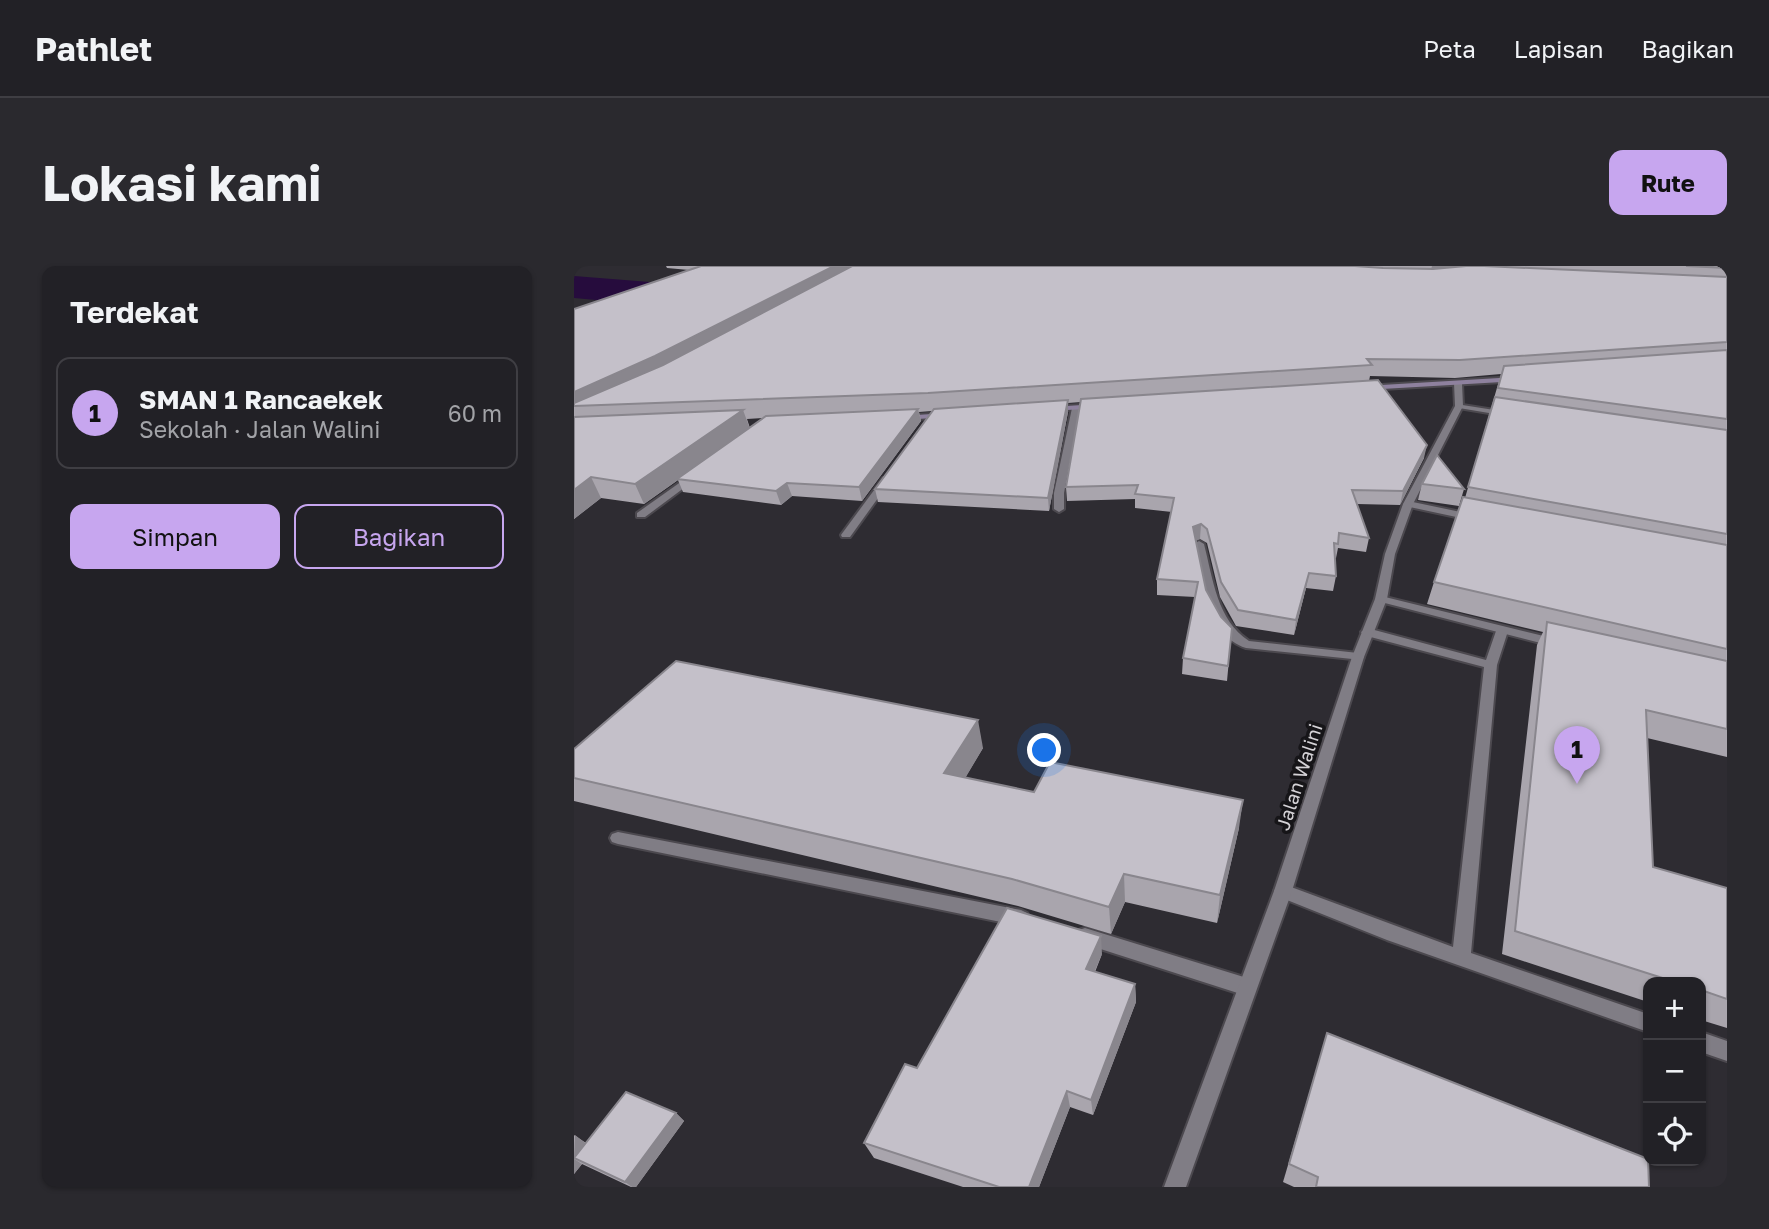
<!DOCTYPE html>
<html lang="id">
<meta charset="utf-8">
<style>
:root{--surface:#222126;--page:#2a292e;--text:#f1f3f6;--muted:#a2a3a7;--line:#3f3e43;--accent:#c7a6ef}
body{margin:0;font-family:"Golos Text",sans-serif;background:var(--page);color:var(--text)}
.controls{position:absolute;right:21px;bottom:21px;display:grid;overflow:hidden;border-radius:14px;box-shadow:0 2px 5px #0004}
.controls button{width:63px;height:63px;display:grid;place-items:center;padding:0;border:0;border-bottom:2px solid var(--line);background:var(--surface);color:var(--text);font:35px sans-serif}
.you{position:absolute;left:471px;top:485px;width:24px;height:24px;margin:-18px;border:5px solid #fff;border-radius:50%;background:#1a73e8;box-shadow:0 0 0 10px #1a73e833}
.badge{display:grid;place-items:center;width:46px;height:46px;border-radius:50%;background:var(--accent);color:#111;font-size:23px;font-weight:700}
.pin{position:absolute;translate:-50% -58px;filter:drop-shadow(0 2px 4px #0008)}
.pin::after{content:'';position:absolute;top:37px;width:24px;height:21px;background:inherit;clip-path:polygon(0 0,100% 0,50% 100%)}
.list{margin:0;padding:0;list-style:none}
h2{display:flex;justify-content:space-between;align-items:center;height:91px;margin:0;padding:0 28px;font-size:30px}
h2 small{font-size:23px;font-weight:400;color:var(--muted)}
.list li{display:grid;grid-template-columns:46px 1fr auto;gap:21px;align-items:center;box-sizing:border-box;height:112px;margin:0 14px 14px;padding:0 14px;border:2px solid var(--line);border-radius:14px}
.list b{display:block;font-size:26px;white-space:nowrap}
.list p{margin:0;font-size:23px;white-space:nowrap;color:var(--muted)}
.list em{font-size:23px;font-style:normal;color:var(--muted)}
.actions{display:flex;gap:14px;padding:21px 28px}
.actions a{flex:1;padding:16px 0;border:2px solid var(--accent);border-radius:14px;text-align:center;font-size:24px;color:var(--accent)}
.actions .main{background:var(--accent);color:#111}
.icon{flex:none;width:38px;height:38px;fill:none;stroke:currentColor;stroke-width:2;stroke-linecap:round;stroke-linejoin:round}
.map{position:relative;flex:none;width:1153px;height:921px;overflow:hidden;border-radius:14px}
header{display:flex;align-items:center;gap:42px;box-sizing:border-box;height:98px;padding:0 35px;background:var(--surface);border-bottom:2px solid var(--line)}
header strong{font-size:33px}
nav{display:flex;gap:38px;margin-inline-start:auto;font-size:24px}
.intro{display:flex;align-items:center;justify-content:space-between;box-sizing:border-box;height:168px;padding:0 42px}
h1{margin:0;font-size:49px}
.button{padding:18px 32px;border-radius:14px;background:var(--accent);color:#111;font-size:24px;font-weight:700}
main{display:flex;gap:42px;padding:0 42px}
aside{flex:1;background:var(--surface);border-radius:14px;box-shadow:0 2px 5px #0004}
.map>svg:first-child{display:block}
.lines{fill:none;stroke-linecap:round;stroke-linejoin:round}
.river{fill:#260c3d;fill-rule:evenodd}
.service-casing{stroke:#4c494f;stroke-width:4}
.minor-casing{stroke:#4c494f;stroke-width:4}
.tertiary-casing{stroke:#4c494f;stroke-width:4}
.secondary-casing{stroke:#4c494f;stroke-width:4}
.service{fill:#807d85;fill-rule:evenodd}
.minor{fill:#807d85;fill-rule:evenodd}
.tertiary{fill:#807d85;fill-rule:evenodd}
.secondary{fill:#8e819e;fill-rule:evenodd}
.wall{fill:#a9a5ad;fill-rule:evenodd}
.shaded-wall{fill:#89868d}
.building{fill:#c4c0c9;stroke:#89868d;stroke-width:2}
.labels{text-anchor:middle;stroke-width:7;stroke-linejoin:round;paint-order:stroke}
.street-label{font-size:19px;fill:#d4d2d6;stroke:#161518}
</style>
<header>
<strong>Pathlet</strong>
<nav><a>Peta</a><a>Lapisan</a><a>Bagikan</a></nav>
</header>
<div class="intro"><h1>Lokasi kami</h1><a class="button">Rute</a></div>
<main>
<aside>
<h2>Terdekat<small></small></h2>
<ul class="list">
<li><span class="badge">1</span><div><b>SMAN 1 Rancaekek</b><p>Sekolah · Jalan Walini</p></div><em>60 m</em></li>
</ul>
<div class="actions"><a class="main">Simpan</a><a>Bagikan</a></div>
</aside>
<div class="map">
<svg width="1153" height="921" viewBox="0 0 1153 921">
<rect width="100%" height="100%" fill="#2e2c32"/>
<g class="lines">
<path class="river" d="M0,10L177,24L191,28L197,36L191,44L177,48L0,32Z"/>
<g class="service-casing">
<g id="service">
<path d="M928,361L934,365L923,399L897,687L1074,748V766L813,674L703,630L700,625L703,620L709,618L879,681L910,401L789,369L787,366L793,362L912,394L922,365Z"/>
<path d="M1127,766L1153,775V795L1127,786Z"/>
</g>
</g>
<g class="minor-casing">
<g id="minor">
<path d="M882,138L933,146L937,148L933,150L885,142L881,140Z"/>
<path d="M502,140L506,142L490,227V243L485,246L480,243V227L498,142Z"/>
<path d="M118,208L126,210L71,251H63V247Z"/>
<path d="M309,212L317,214L276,271H268L267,269Z"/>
<path d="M834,235L901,249L906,252L901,255L831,240L829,238Z"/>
<path d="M625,275L630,278C639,313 643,354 675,375L784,387L788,388L790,391L788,394L672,382C632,369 628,312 620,278Z"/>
<path d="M807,330L986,374L988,377L982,381L803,335L801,333Z"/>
<path d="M44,566L447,644L453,647L456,652L453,657L447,660L44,578L38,576L36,572L38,568Z"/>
<path d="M511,662L673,712L680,715L682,721L680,727L673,730L511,678L505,676L502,670L505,664Z"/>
</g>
</g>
<g class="tertiary-casing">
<path id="tertiary" d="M884,115L888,117L889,140L839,238L821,288L813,333L790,391L718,625L612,921H590L700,625L778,391L801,333L811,288L829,238L881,140L880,117Z"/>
</g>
<g class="secondary-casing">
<g id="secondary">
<path d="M942,111H945V115L791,124L787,122L791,120Z"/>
<path d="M523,138L527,140L526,142L477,145L473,143L477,141Z"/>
<path d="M373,147L377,149L376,151L327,154L323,152L327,150Z"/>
</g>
</g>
<use href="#service" class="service"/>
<use href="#minor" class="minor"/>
<use href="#tertiary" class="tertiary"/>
<use href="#secondary" class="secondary"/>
</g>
<g class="wall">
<path d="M92,0H276V1L278,0H1153V491L1073,472L1079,601L1153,622V762L1127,754V716H1074V736L928,688L963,379L969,366L853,338L860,316L891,232L927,108L881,112L796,110L795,115L850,192L826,239L783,238L795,272L792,286L764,282L762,292H761L762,310L759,325L732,322L720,369L662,360L646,331L633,277L626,273L622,274L632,324L647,351L658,362L653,415L608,408L609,392L621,331L583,329V313L598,246L561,242V233L493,235L492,221L507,136L494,137V146L475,245L304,236L301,223L358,145L345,146L347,155L288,235L218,230L207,239L109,226L104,214L70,238L27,232L0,253V43L115,4L93,2ZM189,152L176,162L173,153Z"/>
<path d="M848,218L890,223L885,240L844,234Z"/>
<path d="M409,482L391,512L460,526L665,562L643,657L551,636L537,668L444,640L0,535V483Z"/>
<path d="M528,688L521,706L561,718L562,736L519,849L496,841L465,921H389L300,892L290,877L343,802Z"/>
<path d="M753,767L1075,921H720L709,916Z"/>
<path d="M102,847L110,855L62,921H57L8,898L0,908V869L12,877Z"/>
</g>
<g class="shaded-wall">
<path d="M260,0H276L277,7L88,108L0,140V126Z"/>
<path d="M858,0H896L856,8Z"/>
<path d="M494,134V146L475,245L474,232Z"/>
<path d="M344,143L347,155L288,235L285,221Z"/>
<path d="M169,144L176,163L103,213L104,214L70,238L61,218Z"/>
<path d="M853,179L850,192L826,239L829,225Z"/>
<path d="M17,211L27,232L0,253V224Z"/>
<path d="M213,217L218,230L207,239L202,225Z"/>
<path d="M627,258L626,273L619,276V261Z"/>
<path d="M735,307L732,322L720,369L722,354Z"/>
<path d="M404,454L409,482L377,536L370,507Z"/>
<path d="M669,534L665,562L643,657L646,629Z"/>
<path d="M550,608L551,636L537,668L535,641Z"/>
<path d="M527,670L528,688L514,721L512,703Z"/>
<path d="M561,718L562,736L519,849L517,834Z"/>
<path d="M493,825L496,841L465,921H455Z"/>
<path d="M102,847L110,855L62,921H58L51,916Z"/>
<path d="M1,869L20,884L0,892Z"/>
<path d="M0,893L8,898L0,908Z"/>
</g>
<g class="building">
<path d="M127,0H260L81,90L0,126V43Z"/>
<path d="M278,0H781L809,2L859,3L892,0H910L1153,11V76L886,94L793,93L798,99L354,127L0,140V137L89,99Z"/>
<path d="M1112,0H1153V2Z"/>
<path d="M1153,84V153L924,122L930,100Z"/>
<path d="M804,114L853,179L829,225L778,224L795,272L765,267L764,278L760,277L762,310L735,307L722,354L664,344L647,316L633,263L627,258L619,261L632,324L647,351L658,362L654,400L609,392L624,316L583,313L600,232L561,228L564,219L492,221L507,133Z"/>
<path d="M921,131L1153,164V268L894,221Z"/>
<path d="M494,134L474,232L301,223L360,143Z"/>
<path d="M344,143L285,221L213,217L202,225L103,213L192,150Z"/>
<path d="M169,144L61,218L17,211L0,224V151Z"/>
<path d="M863,189L890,223L848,218Z"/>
<path d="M889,231L1153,279V383L860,316Z"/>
<path d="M973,356L1153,395V463L1072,444L1079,601L1153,622V733L1127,724V716H1101L941,665Z"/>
<path d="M102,395L404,454L370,507L460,526L476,496L669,534L646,629L550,608L535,641L438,613L0,512V483Z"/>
<path d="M433,642L527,670L512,703L561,718L517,834L493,825L455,921H425L290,877L331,798L343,802Z"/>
<path d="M753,767L1074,893L1075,921H742L744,911L715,898Z"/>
<path d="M52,826L102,847L51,916L0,892Z"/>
</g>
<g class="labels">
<g class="street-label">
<text transform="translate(725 511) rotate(-72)" y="7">Jalan Walini</text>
</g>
</g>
</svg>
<div class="controls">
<button>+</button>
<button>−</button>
<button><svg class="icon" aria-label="locate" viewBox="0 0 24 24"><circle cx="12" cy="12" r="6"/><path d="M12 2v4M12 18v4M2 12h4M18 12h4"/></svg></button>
</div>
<div class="you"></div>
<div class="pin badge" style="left:1003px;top:518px">1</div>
</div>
</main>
